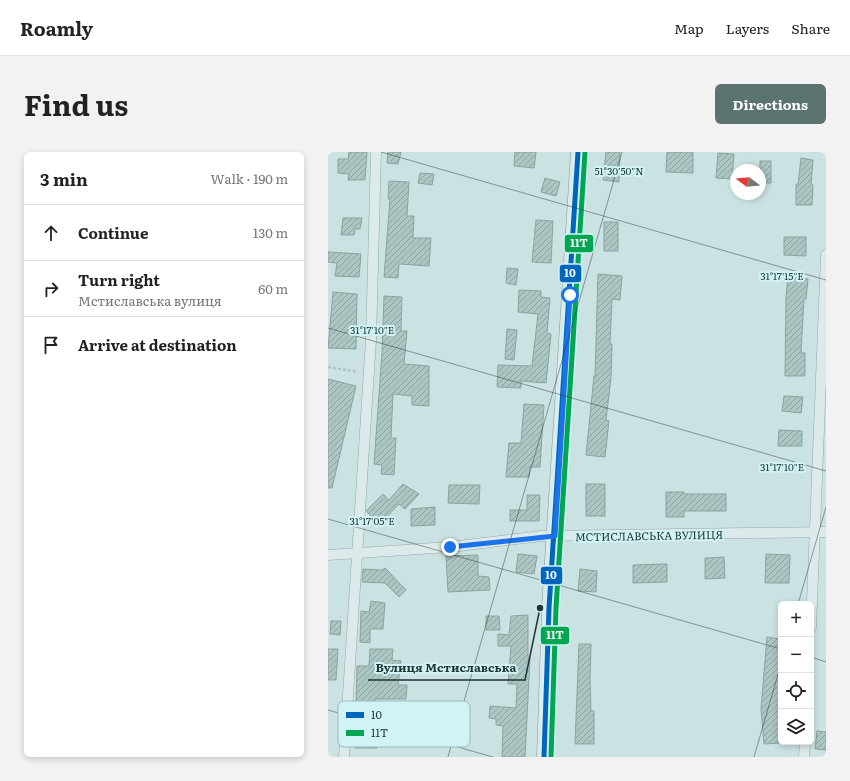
<!DOCTYPE html>
<meta charset="utf-8">
<style>
:root{--surface:#fff;--page:#f2f2f2;--text:#222;--muted:#767676;--line:#e0e0e0;--accent:#5a7270}
body{margin:0;font-family:Literata,serif;background:var(--page);color:var(--text)}
.controls{position:absolute;right:12px;bottom:12px;display:grid;overflow:hidden;border-radius:6px;box-shadow:0 2px 6px #0003}
.controls button{width:36px;height:36px;display:grid;place-items:center;padding:0;border:0;border-bottom:1px solid var(--line);background:var(--surface);color:var(--text);font:20px sans-serif}
.compass{position:absolute;left:402px;top:12px;width:36px;height:36px;border-radius:50%;background:var(--surface);box-shadow:0 2px 6px #0003;rotate:286deg}
.stop{position:absolute;width:12px;height:12px;margin:-9px;border:3px solid #1a73e8;border-radius:50%;background:#fff}
.stop.end{background:#1a73e8;border-color:#fff;box-shadow:0 1px 4px #0008}
.list{margin:0;padding:0;list-style:none}
h2{display:flex;justify-content:space-between;align-items:center;height:52px;margin:0;padding:0 16px;font-size:17px}
h2 small{font-size:13px;font-weight:400;color:var(--muted)}
.list li{display:grid;grid-template-columns:26px 1fr auto;gap:12px;align-items:center;box-sizing:border-box;height:56px;padding:0 16px;border-top:1px solid var(--line)}
.list b{display:block;font-size:15px;white-space:nowrap}
.list p{margin:0;font-size:13px;white-space:nowrap;color:var(--muted)}
.list em{font-size:13px;font-style:normal;color:var(--muted)}
.icon{flex:none;width:22px;height:22px;fill:none;stroke:currentColor;stroke-width:2;stroke-linecap:round;stroke-linejoin:round}
.map{position:relative;flex:none;width:498px;height:605px;overflow:hidden;border-radius:6px}
header{display:flex;align-items:center;gap:24px;box-sizing:border-box;height:56px;padding:0 20px;background:var(--surface);border-bottom:1px solid var(--line)}
header strong{font-size:19px}
nav{display:flex;gap:22px;margin-inline-start:auto;font-size:14px}
.intro{display:flex;align-items:center;justify-content:space-between;box-sizing:border-box;height:96px;padding:0 24px}
h1{margin:0;font-size:28px}
.button{padding:10px 18px;border-radius:6px;background:var(--accent);color:#fff;font-size:14px;font-weight:700}
main{display:flex;gap:24px;padding:0 24px}
aside{flex:1;background:var(--surface);border-radius:6px;box-shadow:0 2px 6px #0003}
.map>svg:first-child{display:block}
.building{fill:url(#building-hatch);stroke:#8ba39f}
.lines{fill:none;stroke-linecap:round;stroke-linejoin:round}
.street-casing{stroke:#95a7a6;stroke-width:11}
.secondary-casing{stroke:#859797;stroke-width:15}
.path{stroke:#b3c3c2;stroke-width:2.5;stroke-dasharray:3 2;stroke-linecap:butt}
.street{stroke:#ddeaeb;stroke-width:10}
.secondary{stroke:#ddeaeb;stroke-width:14}
.bus-1-casing{stroke:#d1f3f5;stroke-width:8}
.bus-2-casing{stroke:#d1f3f5;stroke-width:8}
.bus-1{stroke:#0065bd;stroke-width:5}
.bus-2{stroke:#00a651;stroke-width:5}
.route{stroke:#1a73e8;stroke-width:5}
.ticks{fill:none;stroke:#1d3632;stroke-width:1;stroke-opacity:0.45}
.labels{text-anchor:middle;stroke-width:4;stroke-linejoin:round;paint-order:stroke}
.street-label{font-size:11px;fill:#1d3632;stroke:#d1f3f5}
.key{fill:#d1f3f5;stroke:#9bbaba;stroke-width:1}
.key-label{font-size:11px;fill:#1d3632}
.ticks-label{font-size:10px;text-anchor:middle;fill:#1d3632;stroke:#d1f3f5;stroke-width:4;stroke-linejoin:round;paint-order:stroke}
.leader{fill:none;stroke:#1d3632;stroke-width:1.5}
.callout-dot{fill:#1d3632;stroke:#d1f3f5;stroke-width:1.5}
.callout-label{font-size:12px;text-anchor:middle;font-weight:bold;fill:#1d3632;stroke:#d1f3f5;stroke-width:4;stroke-linejoin:round;paint-order:stroke}
.line-badge{stroke:#d1f3f5;stroke-width:1.5}
.badge-label{font-size:11px;text-anchor:middle;font-weight:bold;fill:#fff}
</style>
<header>
<strong>Roamly</strong>
<nav><a>Map</a><a>Layers</a><a>Share</a></nav>
</header>
<div class="intro"><h1>Find us</h1><a class="button">Directions</a></div>
<main>
<aside>
<h2>3 min<small>Walk · 190 m</small></h2>
<ul class="list">
<li><svg class="icon" aria-label="ahead" viewBox="0 0 24 24"><path d="M12 20V5M6 11l6-6 6 6"/></svg><div><b>Continue</b></div><em>130 m</em></li>
<li><svg class="icon" aria-label="right" viewBox="0 0 24 24"><path d="M7 20v-9h11M14 6l5 5-5 5"/></svg><div><b>Turn right</b><p>Мстиславська вулиця</p></div><em>60 m</em></li>
<li><svg class="icon" aria-label="arrive" viewBox="0 0 24 24"><path d="M6 21V4h12l-3 4 3 4H6"/></svg><div><b>Arrive at destination</b></div></li>
</ul>
</aside>
<div class="map">
<svg width="498" height="605" viewBox="0 0 498 605">
<defs>
<pattern id="building-hatch" width="6" height="6" patternUnits="userSpaceOnUse"><rect width="6" height="6" fill="#acc6c3"/><path d="M-1 1l2-2M0 6l6-6M5 7l2-2" fill="none" stroke="#8ba29f"/></pattern>
</defs>
<rect width="100%" height="100%" fill="#cbe2e3"/>
<g class="building">
<path d="M21,0H39L37,28H20L21,22L10,21V7H20Z"/>
<path d="M60,0H73L70,12L59,11Z"/>
<path d="M187,0H208L206,16L186,14Z"/>
<path d="M278,0H292L291,30L275,28Z"/>
<path d="M339,0H365V21L338,20Z"/>
<path d="M390,1L406,2L404,27L388,26Z"/>
<path d="M473,6L485,8L483,32L485,33L484,53H468V32H470Z"/>
<rect x="432" y="9" width="11" height="22"/>
<path d="M92,21L106,22L104,33L90,31Z"/>
<path d="M217,26L232,30L228,44L213,40Z"/>
<path d="M61,29L81,30L79,64H86L85,86H103L101,114L71,112L70,126L56,125L62,47H60Z"/>
<path d="M15,66H34L32,77H27L26,83H13Z"/>
<path d="M208,68L225,69L223,111L204,110Z"/>
<rect x="276" y="70" width="14" height="29"/>
<path d="M456,85H478V104L456,103Z"/>
<path d="M0,100L33,102L31,125L7,124L9,111L0,110Z"/>
<path d="M179,116L190,117L188,133L178,131Z"/>
<path d="M270,122L294,124L292,148L284,147L282,192H284L283,226L278,268L281,269L277,305L258,303L266,224H267Z"/>
<path d="M460,124L480,127L478,147H476L473,201H477V224H457L458,145Z"/>
<path d="M191,138L213,139V145L222,146L219,181L223,182L218,231L193,229V236L169,235L170,213L204,214L210,162L190,160Z"/>
<path d="M5,140L29,142L28,197L0,196Z"/>
<path d="M56,144L74,145L73,179H79L76,212L101,214V254L84,253V244L65,242L63,286H68L66,323L53,322L54,313L46,312L54,201Z"/>
<path d="M179,177L189,178L186,208L177,207Z"/>
<path d="M0,227L28,234L4,336H0Z"/>
<path d="M456,244L475,245L473,261L454,259Z"/>
<path d="M196,252L216,253L212,315H202L201,325H178L181,291H193Z"/>
<path d="M451,278L474,279V294H450Z"/>
<path d="M75,332L91,342L77,357L71,352L52,372L38,359L55,342L61,348Z"/>
<rect x="258" y="332" width="19" height="32"/>
<path d="M121,333H152L151,352L120,351Z"/>
<path d="M338,340H356V342H398V359H356V365H338Z"/>
<path d="M199,343H212L211,369H182V358H199Z"/>
<path d="M107,355V373L83,374V357Z"/>
<path d="M190,402L209,404L206,422L188,420Z"/>
<path d="M438,402L462,403L461,431H437Z"/>
<path d="M150,403V424L161,425L162,438L120,440L118,404Z"/>
<path d="M396,405L397,426L377,427V406Z"/>
<path d="M339,412V430L305,431V413Z"/>
<path d="M57,416L78,438L71,445L57,431L34,430L35,417L54,418Z"/>
<path d="M252,417L269,419L268,440L250,439Z"/>
<path d="M43,449L57,451L55,477H42V491L32,490L33,459L41,460Z"/>
<path d="M200,463V505L202,506L197,605H174L175,574L168,573V567L161,566L162,554L188,556L189,532H180L183,494H170V482L181,483L183,464Z"/>
<path d="M158,464H171L172,478H158Z"/>
<path d="M3,469H13L12,483L2,482Z"/>
<path d="M439,485L453,487L450,564H452L453,591L436,592L433,557Z"/>
<path d="M251,492H263L262,528L263,559H266V592H247Z"/>
<path d="M0,497H10L8,528H0Z"/>
<path d="M42,497H65L64,508L73,509L70,533H79L78,547H47L45,578H50L49,596H27L29,514H41Z"/>
<path d="M489,579L498,580V598L487,597Z"/>
</g>
<g class="lines">
<g class="street-casing">
<g id="street">
<path d="M0,403L122,395L214,384L498,380"/>
<path d="M483,475L498,103"/>
<path d="M16,605L43,188L48,0"/>
<path d="M476,605L477,590"/>
</g>
</g>
<g class="secondary-casing">
<path id="secondary" d="M216,605L221,456L250,0"/>
</g>
<path class="path" d="M0,215L30,220"/>
<use href="#street" class="street"/>
<use href="#secondary" class="secondary"/>
<g class="bus-1-casing">
<path id="bus-1" d="M216,605L221,456L250,0"/>
</g>
<g class="bus-2-casing">
<path id="bus-2" d="M223,605L228,456L257,0"/>
</g>
<use href="#bus-1" class="bus-1"/>
<use href="#bus-2" class="bus-2"/>
</g>
<g class="lines">
<path class="route" d="M122,395L227,384L242,143"/>
</g>
<path class="ticks" d="M53,0L498,128M0,176L498,319M0,367L453,497M470,452L498,355M483,505L498,510M0,558L165,605M120,605L294,0M426,605L453,512"/>
<g class="labels">
<g class="street-label">
<text transform="translate(321 384) rotate(-1)" y="4">МСТИСЛАВСЬКА ВУЛИЦЯ</text>
</g>
</g>
<rect x="10" y="549" width="132" height="46" rx="6" class="key"/>
<rect x="18" y="560" width="18" height="6" fill="#0065bd"/>
<rect x="18" y="578" width="18" height="6" fill="#00a651"/>
<g class="key-label">
<text x="43" y="567">10</text>
<text x="43" y="585">11Т</text>
</g>
<g class="ticks-label">
<text x="291" y="23">51°30'50"N</text>
<text x="454" y="128">31°17'15"E</text>
<text x="44" y="182">31°17'10"E</text>
<text x="454" y="319">31°17'10"E</text>
<text x="44" y="373">31°17'05"E</text>
</g>
<path class="leader" d="M212 456L197 528H40"/>
<circle class="callout-dot" cx="212" cy="456" r="4"/>
<g class="callout-label">
<text x="118" y="520">Вулиця Мстиславська</text>
</g>
<g class="line-badge">
<rect x="236" y="82" width="30" height="19" rx="4" fill="#00a651"/>
<rect x="231" y="112" width="23" height="19" rx="4" fill="#0065bd"/>
<rect x="212" y="414" width="23" height="19" rx="4" fill="#0065bd"/>
<rect x="212" y="474" width="30" height="19" rx="4" fill="#00a651"/>
</g>
<g class="badge-label">
<text x="251" y="95">11Т</text>
<text x="242" y="125">10</text>
<text x="223" y="427">10</text>
<text x="227" y="487">11Т</text>
</g>
</svg>
<div class="controls">
<button>+</button>
<button>−</button>
<button><svg class="icon" aria-label="locate" viewBox="0 0 24 24"><circle cx="12" cy="12" r="6"/><path d="M12 2v4M12 18v4M2 12h4M18 12h4"/></svg></button>
<button><svg class="icon" aria-label="layers" viewBox="0 0 24 24"><path d="M12 4l9 5-9 5-9-5zM3 14l9 5 9-5"/></svg></button>
</div>
<svg class="compass" viewBox="-18 -18 36 36"><path d="M0-13l5 13h-10z" fill="#e53935"/><path d="M0 13l5-13h-10z" fill="#767676"/></svg>
<div class="stop" style="left:242px;top:143px"></div>
<div class="stop end" style="left:122px;top:395px"></div>
</div>
</main>
